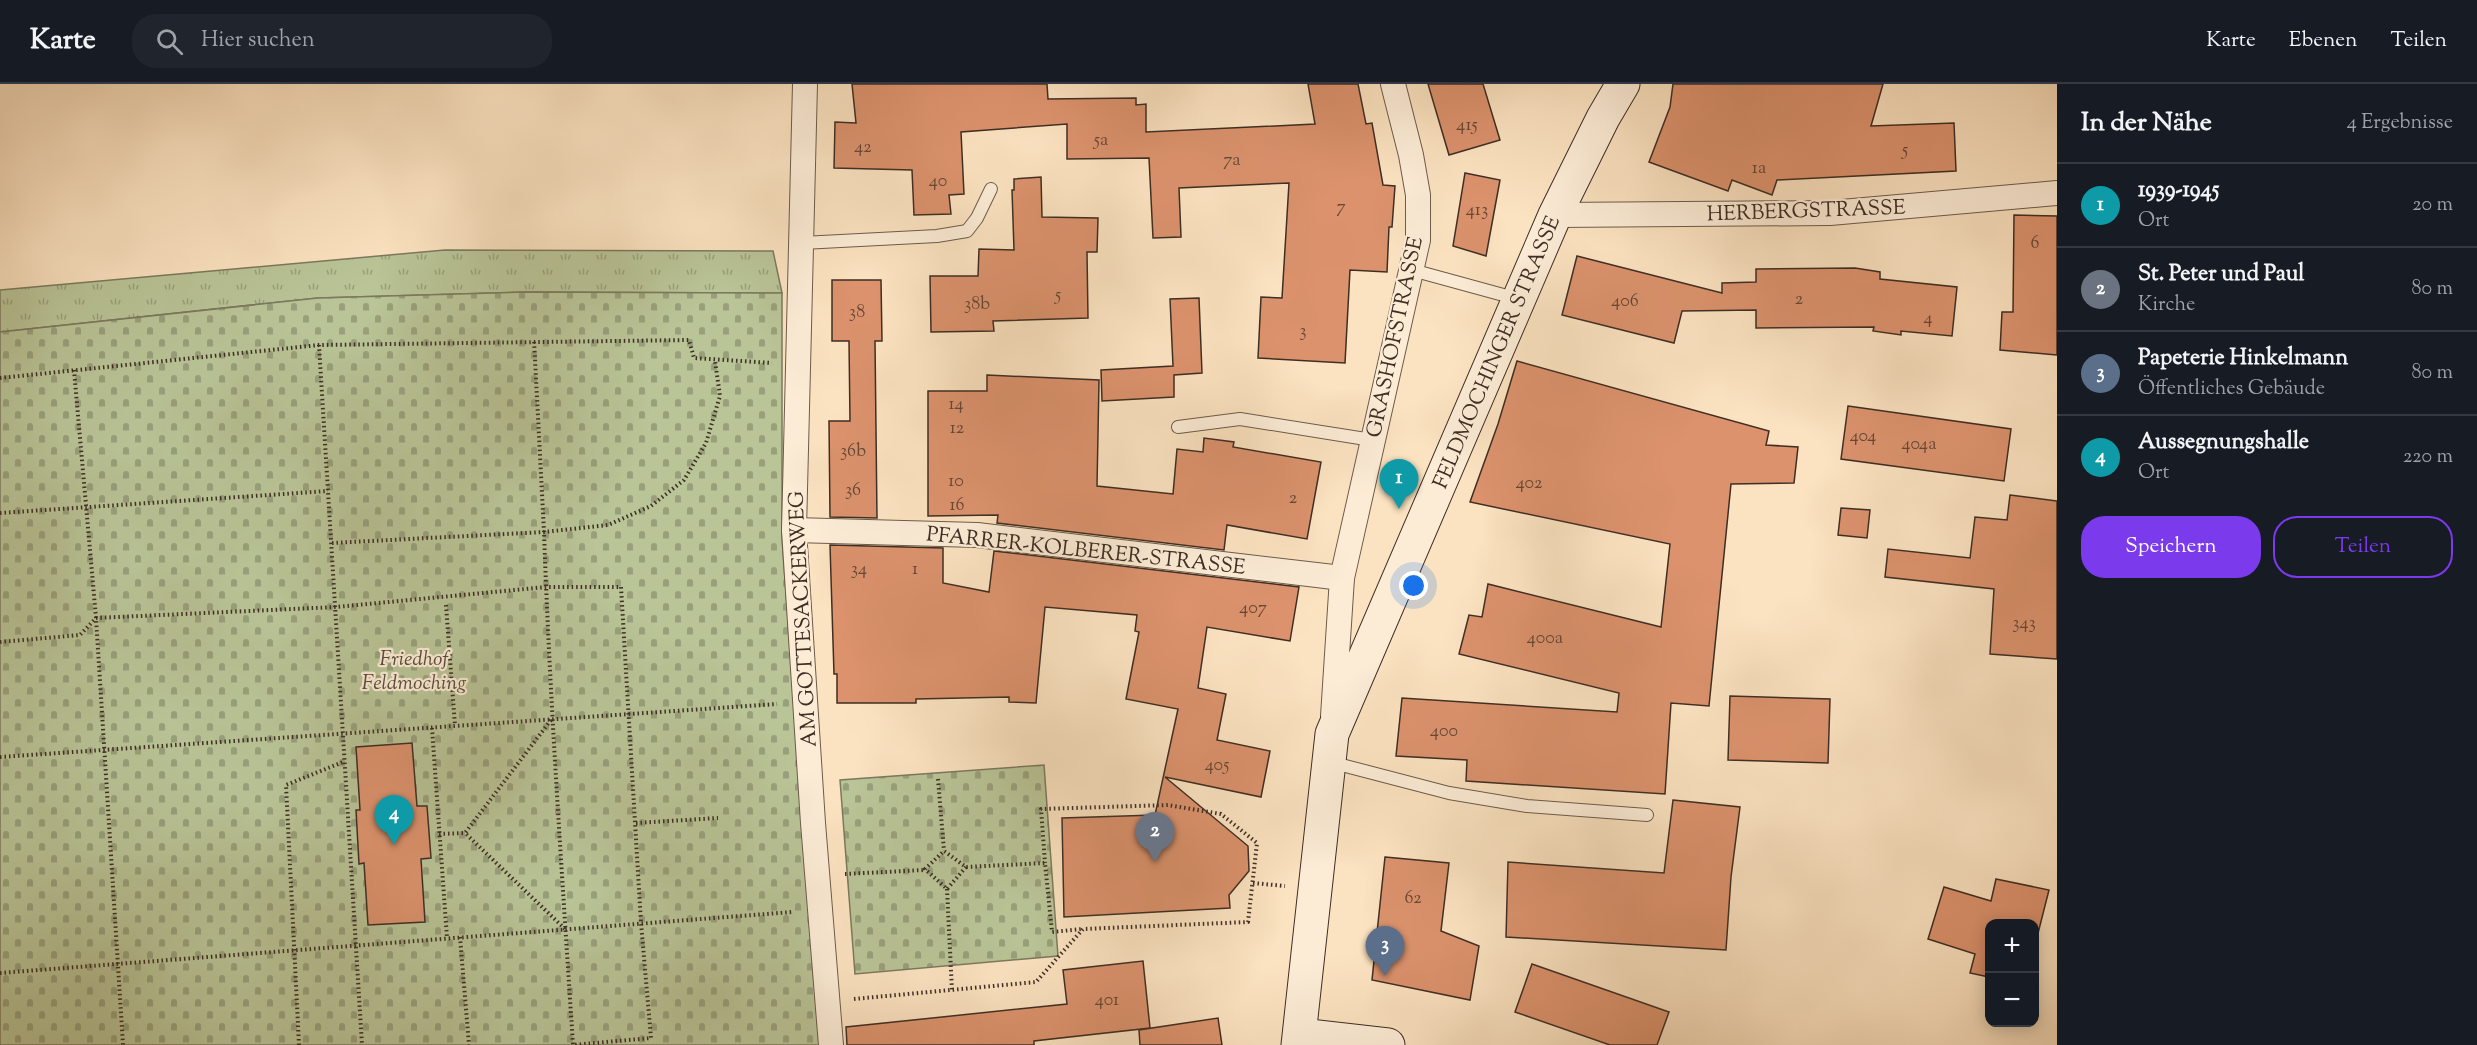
<!DOCTYPE html>
<html lang="de">
<meta charset="utf-8">
<style>
:root{--surface:#171b24;--page:#20242c;--text:#f1f3f6;--muted:#9ea1a6;--line:#363941;--accent:#7c3aed}
body{margin:0;font-family:"Sorts Mill Goudy",serif;background:var(--page);color:var(--text)}
.controls{position:absolute;right:18px;bottom:18px;display:grid;overflow:hidden;border-radius:12px;box-shadow:0 3px 15px #0003}
.controls button{width:54px;height:54px;display:grid;place-items:center;padding:0;border:0;border-bottom:2px solid var(--line);background:var(--surface);color:var(--text);font:30px sans-serif}
.you{position:absolute;left:1414px;top:502px;width:21px;height:21px;margin:-15px;border:4px solid #fff;border-radius:50%;background:#1a73e8;box-shadow:0 0 0 9px #1a73e833}
.badge{display:grid;place-items:center;width:39px;height:39px;border-radius:50%;background:var(--accent);color:#fff;font-size:20px;font-weight:700}
.pin{position:absolute;translate:-50% -50px;filter:drop-shadow(0 2px 3px #0008)}
.pin::after{content:'';position:absolute;top:32px;width:21px;height:18px;background:inherit;clip-path:polygon(0 0,100% 0,50% 100%)}
.list{margin:0;padding:0;list-style:none}
h2{display:flex;justify-content:space-between;align-items:center;height:78px;margin:0;padding:0 24px;font-size:26px}
h2 small{font-size:20px;font-weight:400;color:var(--muted)}
.list li{display:grid;grid-template-columns:39px 1fr auto;gap:18px;align-items:center;box-sizing:border-box;height:84px;padding:0 24px;border-top:2px solid var(--line)}
.list b{display:block;font-size:22px;white-space:nowrap}
.list p{margin:0;font-size:20px;white-space:nowrap;color:var(--muted)}
.list em{font-size:20px;font-style:normal;color:var(--muted)}
.actions{display:flex;gap:12px;padding:18px 24px}
.actions a{flex:1;padding:14px 0;border:2px solid var(--accent);border-radius:24px;text-align:center;font-size:21px;color:var(--accent)}
.actions .main{background:var(--accent);color:#fff}
.icon{flex:none;width:33px;height:33px;fill:none;stroke:currentColor;stroke-width:2;stroke-linecap:round;stroke-linejoin:round}
.map{position:relative;flex:none;width:2057px;height:961px;overflow:hidden}
header{display:flex;align-items:center;gap:36px;box-sizing:border-box;height:84px;padding:0 30px;background:var(--surface);border-bottom:2px solid var(--line)}
header strong{font-size:28px}
nav{display:flex;gap:33px;margin-inline-start:auto;font-size:21px}
.search{width:420px;height:54px;background:var(--page);display:flex;align-items:center;gap:15px;box-sizing:border-box;padding:0 21px;border-radius:24px;color:var(--muted);font-size:22px}
main{display:flex}
aside{flex:1;background:var(--surface)}
.map>svg:first-child{display:block}
.grass{fill:url(#grass-tufts);stroke:#7c795e;stroke-width:1.5}
.cemetery{fill:url(#cemetery-stones);stroke:#7c795e;stroke-width:1.5}
.building{fill:#db926d;stroke:#3e2e24;stroke-width:1.5}
.lines{fill:none;stroke-linecap:round;stroke-linejoin:round}
.lane-casing{stroke:#6d5b4b;stroke-width:14}
.street-casing{stroke:#6d5b4b;stroke-width:26}
.secondary-casing{stroke:#3e2e24;stroke-width:35}
.path{stroke:#3e2e24;stroke-width:4;stroke-dasharray:1.5 3;stroke-linecap:butt}
.lane{stroke:#fcecd6;stroke-width:12}
.street{stroke:#fcecd6;stroke-width:24}
.secondary{stroke:#fcecd6;stroke-width:33}
.labels{text-anchor:middle;stroke-width:4.5;stroke-linejoin:round;paint-order:stroke}
.number-label{font-size:18px;fill:#654736}
.street-label{font-size:21px;fill:#3e2e24;stroke:#fcecd6}
.park-label{font-size:21px;font-style:italic;fill:#574c3b;stroke:#fcecd6}
</style>
<header>
<strong>Karte</strong>
<div class="search"><svg class="icon" aria-label="search" viewBox="0 0 24 24"><circle cx="10" cy="10" r="6"/><path d="M15 15l6 6"/></svg>Hier suchen</div>
<nav><a>Karte</a><a>Ebenen</a><a>Teilen</a></nav>
</header>
<main>
<div class="map">
<svg width="2057" height="961" viewBox="0 0 2057 961">
<defs>
<pattern id="grass-tufts" width="24" height="20" patternUnits="userSpaceOnUse" patternTransform="scale(1.5)"><rect width="24" height="20" fill="#b9c497"/><path d="M3 7l-1-3M5 7V3M7 7l1-3M15 17l-1-3M17 17v-4M19 17l1-3" fill="none" stroke="#98a07b"/></pattern>
<pattern id="cemetery-stones" width="16" height="16" patternUnits="userSpaceOnUse" patternTransform="scale(1.5)"><rect width="16" height="16" fill="#b9c497"/><path d="M2 7V4a2 2 0 0 1 4 0v3zM10 15v-3a2 2 0 0 1 4 0v3z" fill="#98a07b"/></pattern>
</defs>
<rect width="100%" height="100%" fill="#fbe2c0"/>
<filter id="stains"><feTurbulence type="fractalNoise" baseFrequency=".00333" numOctaves="4"/><feColorMatrix values="0 0 0 0 .2 0 0 0 0 .09 0 0 0 0 .02 0 0 0 .5 -.17"/></filter>
<radialGradient id="worn" r=".72"><stop offset=".6" stop-color="#630" stop-opacity="0"/><stop offset="1" stop-color="#630" stop-opacity=".3"/></radialGradient>
<path class="grass" d="M445,166L773,167L782,209L525,208L318,214L0,248V206Z"/>
<g class="cemetery">
<path d="M525,208L782,209V455L819,961H0V248L318,214Z"/>
<path d="M1044,681L1058,872L855,890L840,696Z"/>
</g>
<g class="building">
<path d="M852,0H1047L1048,15L1136,14V21L1146,20V48L1315,40L1308,0H1358L1366,40L1372,39L1383,101L1395,102L1392,143H1389L1387,188L1350,186L1345,279L1258,274L1261,213L1282,214L1289,99L1179,104L1181,153L1153,154L1149,74L1067,75V40L961,48L964,110L949,111L951,130L914,131L912,86L834,84L835,38L856,39Z"/>
<path d="M1428,0H1483L1500,56L1449,71Z"/>
<path d="M1673,0H1883L1871,42L1954,39L1956,87L1777,96L1772,111L1732,96L1728,107L1649,78L1670,23Z"/>
<path d="M1465,89L1500,96L1486,172L1453,162Z"/>
<path d="M1041,93L1042,133L1098,134L1097,168H1087L1088,234L993,237L994,247L931,248L930,192H978L979,165L1014,166L1012,106H1014V95Z"/>
<path d="M2014,131L2057,132V271L2000,266L2002,228H2013Z"/>
<path d="M1577,172L1722,209V199L1756,198V185L1855,184L1880,188V195L1957,203L1952,252L1901,247V251L1873,247L1874,243L1756,244V226L1682,227L1674,259L1562,231Z"/>
<path d="M832,196H881L882,257H875L877,434L830,433L829,337H850L849,257H832Z"/>
<path d="M1199,214L1202,289L1174,291V313L1102,317L1101,286L1173,282L1170,215Z"/>
<path d="M1517,277L1769,347L1766,361L1798,363L1794,399L1731,400L1709,622L1671,619L1665,710L1466,697L1467,676L1396,672L1402,614L1617,628L1619,609L1459,570L1469,531L1482,533L1488,500L1661,543L1670,460L1470,418L1498,340Z"/>
<path d="M987,291L1099,296L1097,402L1173,410L1177,365L1203,368L1204,354L1234,358L1233,363L1321,378L1307,455L1227,441L1224,466L997,439L998,431L928,432V307H987Z"/>
<path d="M1848,322L2011,345L2004,397L1841,375Z"/>
<path d="M2010,411L2057,417V575L1990,570L1994,505L1885,493L1888,465L1970,474L1975,433L2007,436Z"/>
<path d="M1841,424L1870,426L1867,454L1838,451Z"/>
<path d="M830,461L943,464V499L989,508L994,467L1299,503L1290,557L1207,543L1198,604L1226,610L1217,656L1270,667L1261,713L1165,693L1248,762L1249,787L1229,811L1230,824L1064,833L1062,734L1155,731L1178,625L1126,615L1139,548L1135,547L1137,531L1045,523L1036,619L1009,618V613L916,615V619H837V590H834Z"/>
<path d="M1730,612L1830,615L1828,679L1728,676Z"/>
<path d="M412,659L417,722H427L431,774L421,775L425,838L368,841L364,779L359,780L356,726H360L356,663Z"/>
<path d="M1673,716L1740,723L1731,793L1726,866L1506,853L1508,778L1664,789Z"/>
<path d="M1385,773L1449,779L1441,847L1479,862L1470,916L1372,896Z"/>
<path d="M1996,795L2049,806L2034,865V840H1989V893L1970,889L1975,870L1928,855L1944,803L1991,817Z"/>
<path d="M1143,877L1150,944L1034,957V961H847L846,943L1067,920L1063,886Z"/>
<path d="M1532,880L1669,928L1657,961H1610L1515,928Z"/>
<path d="M1218,934L1222,961H1140L1139,946Z"/>
</g>
<g class="lines">
<g class="lane-casing">
<g id="lane">
<path d="M802,159L937,152L967,147L977,134L991,105"/>
<path d="M1412,186L1518,215"/>
<path d="M1178,343L1240,335L1372,356"/>
<path d="M1330,678L1449,709L1527,722L1647,731"/>
</g>
</g>
<g class="street-casing">
<g id="street">
<path d="M805,0L794,446L813,739L831,961"/>
<path d="M1555,131L1830,129L2057,109"/>
<path d="M794,446L977,451L1342,494"/>
<path d="M1333,632L1342,494L1418,156V111L1411,71L1393,0"/>
</g>
</g>
<g class="secondary-casing">
<g id="secondary">
<path d="M1300,951L1388,961"/>
<path d="M1298,961L1332,650L1555,131L1603,34L1623,0"/>
</g>
</g>
<g class="path">
<path d="M319,261L362,961"/>
<path d="M74,286L96,534L123,961"/>
<path d="M0,294L319,261L689,256L694,274L772,279"/>
<path d="M0,429L328,407"/>
<path d="M332,459L544,448L608,441L651,422L684,396L706,359L720,312L715,277"/>
<path d="M446,521L455,642"/>
<path d="M0,558L80,551L96,534L336,523L546,503H621L641,839L651,954L573,961C562,790 550,619 544,448L534,256"/>
<path d="M551,636L465,749L565,845"/>
<path d="M432,644L447,854"/>
<path d="M0,673L777,620"/>
<path d="M938,695L944,767"/>
<path d="M636,739L718,734"/>
<path d="M439,750L465,749"/>
<path d="M966,783L947,805L925,785L944,767L966,783L1045,779L1052,848L1082,845"/>
<path d="M845,790L924,786"/>
<path d="M1253,799L1285,802"/>
<path d="M947,805L952,907"/>
<path d="M460,853L469,961"/>
<path d="M0,889L792,828"/>
<path d="M854,915L1036,898L1083,845L1248,838L1257,759L1221,730L1168,721L1041,725L1045,779"/>
<path d="M299,961L286,701L343,678"/>
</g>
<use href="#lane" class="lane"/>
<use href="#street" class="street"/>
<use href="#secondary" class="secondary"/>
</g>
<g class="labels">
<g class="number-label">
<text x="1467" y="46">415</text>
<text x="1101" y="61">5a</text>
<text x="863" y="68">42</text>
<text x="1905" y="71">5</text>
<text x="1232" y="81">7a</text>
<text x="1759" y="89">1a</text>
<text x="938" y="102">40</text>
<text x="1341" y="128">7</text>
<text x="1477" y="131">413</text>
<text x="2035" y="164">6</text>
<text x="1058" y="216">5</text>
<text x="1799" y="220">2</text>
<text x="1625" y="222">406</text>
<text x="977" y="225">38b</text>
<text x="857" y="233">38</text>
<text x="1928" y="239">4</text>
<text x="1303" y="252">3</text>
<text x="956" y="325">14</text>
<text x="957" y="349">12</text>
<text x="1863" y="357">404</text>
<text x="1919" y="365">404a</text>
<text x="853" y="372">36b</text>
<text x="956" y="402">10</text>
<text x="1529" y="404">402</text>
<text x="853" y="411">36</text>
<text x="1293" y="419">2</text>
<text x="957" y="426">16</text>
<text x="859" y="490">34</text>
<text x="915" y="490">1</text>
<text x="1253" y="529">407</text>
<text x="2024" y="544">343</text>
<text x="1545" y="559">400a</text>
<text x="1444" y="652">400</text>
<text x="1217" y="686">405</text>
<text x="1413" y="819">62</text>
<text x="1107" y="921">401</text>
</g>
<g class="street-label">
<text transform="translate(1806 126) rotate(-2)" y="7">HERBERGSTRASSE</text>
<text transform="translate(1394 253) rotate(-78)" y="7">GRASHOFSTRASSE</text>
<text transform="translate(1496 268) rotate(-67)" y="7">FELDMOCHINGER STRASSE</text>
<text transform="translate(1086 466) rotate(6)" y="7">PFARRER-KOLBERER-STRASSE</text>
<text transform="translate(802 535) rotate(-93)" y="7">AM GOTTESACKERWEG</text>
</g>
<g class="park-label">
<text x="414" y="581">Friedhof<tspan x="414" dy="24">Feldmoching</tspan></text>
</g>
</g>
<rect width="100%" height="100%" filter="url(#stains)"/>
<rect width="100%" height="100%" fill="url(#worn)"/>
</svg>
<div class="controls">
<button>+</button>
<button>−</button>
</div>
<div class="you"></div>
<div class="pin badge" style="left:1399px;top:425px;background:#0f9aa8">1</div>
<div class="pin badge" style="left:1155px;top:778px;background:#6b7280">2</div>
<div class="pin badge" style="left:1385px;top:892px;background:#5c6f8a">3</div>
<div class="pin badge" style="left:394px;top:761px;background:#0f9aa8">4</div>
</div>
<aside>
<h2>In der Nähe<small>4 Ergebnisse</small></h2>
<ul class="list">
<li><span class="badge" style="background:#0f9aa8">1</span><div><b>1939-1945</b><p>Ort</p></div><em>20 m</em></li>
<li><span class="badge" style="background:#6b7280">2</span><div><b>St. Peter und Paul</b><p>Kirche</p></div><em>80 m</em></li>
<li><span class="badge" style="background:#5c6f8a">3</span><div><b>Papeterie Hinkelmann</b><p>Öffentliches Gebäude</p></div><em>80 m</em></li>
<li><span class="badge" style="background:#0f9aa8">4</span><div><b>Aussegnungshalle</b><p>Ort</p></div><em>220 m</em></li>
</ul>
<div class="actions"><a class="main">Speichern</a><a>Teilen</a></div>
</aside>
</main>
